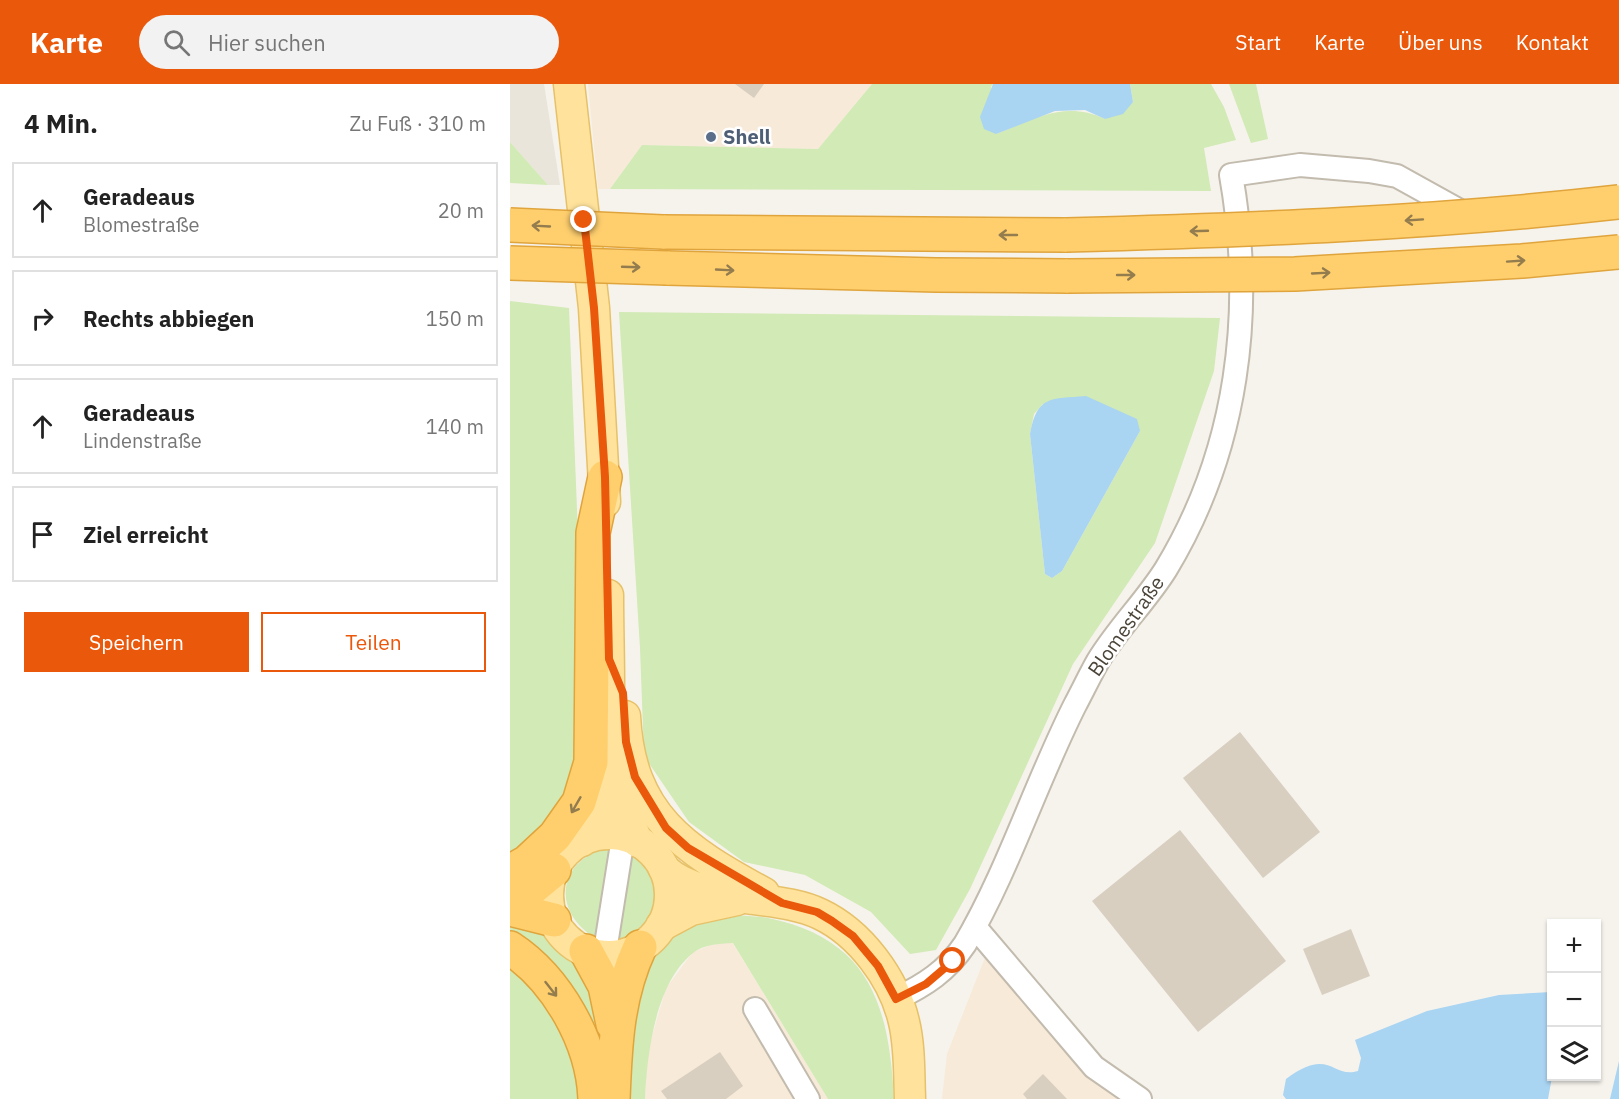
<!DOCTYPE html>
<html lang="de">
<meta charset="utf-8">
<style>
:root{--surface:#fff;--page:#f2f2f2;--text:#222;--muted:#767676;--line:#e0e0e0;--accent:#ea580c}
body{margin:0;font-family:"IBM Plex Sans",sans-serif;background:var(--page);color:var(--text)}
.controls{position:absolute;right:18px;bottom:18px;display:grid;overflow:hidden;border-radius:0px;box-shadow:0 2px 4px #0004}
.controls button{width:54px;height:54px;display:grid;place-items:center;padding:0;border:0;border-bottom:2px solid var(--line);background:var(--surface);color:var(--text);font:30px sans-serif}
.stop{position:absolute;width:18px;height:18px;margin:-14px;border:4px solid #ea580c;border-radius:50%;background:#fff}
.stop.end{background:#ea580c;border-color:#fff;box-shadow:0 2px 6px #0008}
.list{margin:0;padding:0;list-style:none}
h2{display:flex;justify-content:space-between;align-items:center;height:78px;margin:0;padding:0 24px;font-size:26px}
h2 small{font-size:20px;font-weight:400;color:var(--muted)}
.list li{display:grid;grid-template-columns:39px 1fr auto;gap:18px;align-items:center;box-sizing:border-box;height:96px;margin:0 12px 12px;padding:0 12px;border:2px solid var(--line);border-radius:0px}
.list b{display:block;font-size:22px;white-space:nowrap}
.list p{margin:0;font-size:20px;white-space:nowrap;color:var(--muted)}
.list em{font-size:20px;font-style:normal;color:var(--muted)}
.actions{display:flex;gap:12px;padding:18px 24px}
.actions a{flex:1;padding:14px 0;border:2px solid var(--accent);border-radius:0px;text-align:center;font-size:21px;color:var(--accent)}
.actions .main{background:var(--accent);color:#fff}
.icon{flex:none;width:33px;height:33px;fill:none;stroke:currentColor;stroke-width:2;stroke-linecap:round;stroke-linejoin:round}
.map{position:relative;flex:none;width:1109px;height:1015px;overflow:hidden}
header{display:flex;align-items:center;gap:36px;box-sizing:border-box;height:84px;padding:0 30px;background:var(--accent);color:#fff}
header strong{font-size:28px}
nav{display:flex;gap:33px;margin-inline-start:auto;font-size:21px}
.search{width:420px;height:54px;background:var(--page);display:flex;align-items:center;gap:15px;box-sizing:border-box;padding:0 21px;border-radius:33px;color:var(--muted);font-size:22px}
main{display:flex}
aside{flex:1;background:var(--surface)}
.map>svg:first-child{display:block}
.residential{fill:#eae5da}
.commercial{fill:#f7ead8}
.green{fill:#d2eab5;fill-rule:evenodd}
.water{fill:#a9d4f2}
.building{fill:#d8cfc1}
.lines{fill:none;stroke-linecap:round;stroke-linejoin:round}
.minor-casing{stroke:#c2bbae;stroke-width:26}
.major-casing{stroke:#e6c16a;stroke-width:33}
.highway-casing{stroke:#e0a43c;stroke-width:36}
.minor{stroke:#fff;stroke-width:22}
.major{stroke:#ffe39c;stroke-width:30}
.highway{stroke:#ffcf6e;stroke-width:33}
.highway-bridge-casing{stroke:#e0a43c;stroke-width:36;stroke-linecap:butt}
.highway-bridge{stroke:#ffcf6e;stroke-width:33}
.oneway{stroke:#937c4e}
.route{stroke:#ea580c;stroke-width:8}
.service-dot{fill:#5c6f8a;stroke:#fff;stroke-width:2}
.labels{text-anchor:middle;stroke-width:5;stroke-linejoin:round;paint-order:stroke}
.service-label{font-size:20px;font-weight:bold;fill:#4e5e75;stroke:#fff;text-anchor:start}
.street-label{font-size:20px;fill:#4b4439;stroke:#fff}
</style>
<header>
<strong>Karte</strong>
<div class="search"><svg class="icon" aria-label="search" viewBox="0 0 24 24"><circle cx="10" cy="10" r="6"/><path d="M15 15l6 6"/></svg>Hier suchen</div>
<nav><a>Start</a><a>Karte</a><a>Über uns</a><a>Kontakt</a></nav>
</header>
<main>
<aside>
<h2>4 Min.<small>Zu Fuß · 310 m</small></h2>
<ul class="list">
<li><svg class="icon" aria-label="ahead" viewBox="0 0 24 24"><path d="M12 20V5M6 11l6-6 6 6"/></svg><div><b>Geradeaus</b><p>Blomestraße</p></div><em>20 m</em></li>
<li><svg class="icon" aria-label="right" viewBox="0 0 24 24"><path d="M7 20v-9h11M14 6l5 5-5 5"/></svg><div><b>Rechts abbiegen</b></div><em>150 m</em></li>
<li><svg class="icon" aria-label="ahead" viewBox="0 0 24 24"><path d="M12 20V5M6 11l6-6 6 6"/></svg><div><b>Geradeaus</b><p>Lindenstraße</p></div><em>140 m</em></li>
<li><svg class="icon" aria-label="arrive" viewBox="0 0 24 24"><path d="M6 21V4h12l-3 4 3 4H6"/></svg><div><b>Ziel erreicht</b></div></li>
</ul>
<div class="actions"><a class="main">Speichern</a><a>Teilen</a></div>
</aside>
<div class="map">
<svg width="1109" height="1015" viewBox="0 0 1109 1015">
<rect width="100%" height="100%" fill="#f6f3ec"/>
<path class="residential" d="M0,0H34L50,101H38L0,58Z"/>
<g class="commercial">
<path d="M78,0H362L308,65L132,61L100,105H88Z"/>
<path d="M222,858L318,1015H135L137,969L156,904L183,868L201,861Z"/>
<path d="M480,861L631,1015H432L437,970Z"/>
</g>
<g class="green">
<path d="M362,0H483L481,3L486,50C524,35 555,16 595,35L623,18L620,0H701L714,23L726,56L694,64L701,107L100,105L132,61L308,65Z"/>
<path d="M719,0H746L758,55L741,59Z"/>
<path d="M0,58L38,101L0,99Z"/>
<path d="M0,217L59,224L74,602L60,699L27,753L0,771Z"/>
<path d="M109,228L710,234L704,287L645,459L563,580L460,805L426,866L400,870L361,828L295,791L234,778L179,738L134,672L130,564ZM533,320L630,347L552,487L542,494L535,490L520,350L524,330Z"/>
<path d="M100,763L87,855C40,828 47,775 100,763Z"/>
<path d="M115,764C168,787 159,850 102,858Z"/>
<path d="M204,830C221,832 241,831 258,834C361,855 379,923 384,1015H318L223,859C209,860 194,860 183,869C145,899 137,971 135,1015H115L116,944L137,876L164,849Z"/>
<path d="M0,833L41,846L76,885L89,936V954L83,961L0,853Z"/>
<path d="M0,873L63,962L70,1015H0Z"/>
</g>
<g class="water">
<path d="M483,0H620L623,18L613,30L595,35L575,26L545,27L486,50L474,45L470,33Z"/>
<path d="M576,312L627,335L630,347L552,487L542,494L535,490L520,350C527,311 541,315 576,312Z"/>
<path d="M1041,908L1042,993L1038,1015H776L773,1011L776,995C820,962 822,995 848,987L851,974L845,956L917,927L989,911Z"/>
<path d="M1109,977V1015H1100Z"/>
</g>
<g class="building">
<path d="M225,0H254L244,14Z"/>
<path d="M730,648L810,748L753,794L673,694Z"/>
<path d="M670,746L776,877L688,948L582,817Z"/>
<path d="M841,845L860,892L812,911L793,865Z"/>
<path d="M210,968L233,1002L216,1015H157L151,1007Z"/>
<path d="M533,990L557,1015H517L513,1010Z"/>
</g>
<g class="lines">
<g class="minor-casing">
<g id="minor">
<path d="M465,843L584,983L630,1015"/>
<path d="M91,892L116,735"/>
<path d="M386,915C415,901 437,887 455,860C498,787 526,698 565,621C573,606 580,591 588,577C608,544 636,517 656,485C728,366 745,227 721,91L790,81L859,87L887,92L961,133"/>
<path d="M245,925L298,1015"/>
</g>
</g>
<g class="major-casing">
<g id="major">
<path d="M59,0L84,224L95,418"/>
<path d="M115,632C120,731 173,765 254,809"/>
<path d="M104,684L112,723L128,758"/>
<circle cx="99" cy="811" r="61"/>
<path d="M72,757C104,712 99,657 99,604C99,573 98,542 98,511"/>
<path d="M154,785C176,806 214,811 243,815C265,818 289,820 310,830C350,849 384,894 394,938C400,963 399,990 400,1015"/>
<path d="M151,842L181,826L227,816"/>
</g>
</g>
<g class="highway-casing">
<g id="highway">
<path d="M153,148L556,151"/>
<path d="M157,184L426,191L558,192"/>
<path d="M0,788L17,778L45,752L69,718L81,678L83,449L95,393"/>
<path d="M0,814L21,805L44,786"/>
<path d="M0,825L44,836"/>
<path d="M0,864C47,895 83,958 85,1015"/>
<path d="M76,867L95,902L103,940"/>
<path d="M103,1015C105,962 107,912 130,863"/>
</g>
</g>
<use href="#minor" class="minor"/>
<use href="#major" class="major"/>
<use href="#highway" class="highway"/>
<g class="highway-bridge-casing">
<g id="highway-bridge">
<path d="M0,141L153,148"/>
<path d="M556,151C741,146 925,139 1109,118"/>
<path d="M0,179L157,184"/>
<path d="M558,192L785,190L1012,177L1109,168"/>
</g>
</g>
<use href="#highway-bridge" class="highway-bridge"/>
</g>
<defs><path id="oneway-shaft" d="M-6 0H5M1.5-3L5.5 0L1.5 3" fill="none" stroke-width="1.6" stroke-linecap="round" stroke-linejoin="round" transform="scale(1.5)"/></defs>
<g class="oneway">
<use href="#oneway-shaft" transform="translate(904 136) rotate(176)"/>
<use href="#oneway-shaft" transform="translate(31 142) rotate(-177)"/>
<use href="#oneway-shaft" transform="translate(689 147) rotate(178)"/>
<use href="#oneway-shaft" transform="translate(498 151) rotate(-180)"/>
<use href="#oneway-shaft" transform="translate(1006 177) rotate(-4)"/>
<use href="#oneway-shaft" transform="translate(121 183) rotate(2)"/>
<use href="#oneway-shaft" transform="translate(215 186) rotate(3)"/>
<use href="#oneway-shaft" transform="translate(811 189) rotate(-3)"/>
<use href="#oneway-shaft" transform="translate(616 191)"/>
<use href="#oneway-shaft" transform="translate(66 721) rotate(120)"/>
<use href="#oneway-shaft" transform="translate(41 905) rotate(52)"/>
</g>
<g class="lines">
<path class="route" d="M74,136L84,224L95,393L99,575L113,609L116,658L125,693L156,744L178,764L272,819L307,828L322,837L343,852L368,882L386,915L416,900L443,877"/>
</g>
<circle class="service-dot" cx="201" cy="53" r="6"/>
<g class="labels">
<g class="service-label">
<text x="213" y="60">Shell</text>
</g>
<g class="street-label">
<text transform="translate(616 542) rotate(-55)" y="7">Blomestraße</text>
</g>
</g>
</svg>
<div class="controls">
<button>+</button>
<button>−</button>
<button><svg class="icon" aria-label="layers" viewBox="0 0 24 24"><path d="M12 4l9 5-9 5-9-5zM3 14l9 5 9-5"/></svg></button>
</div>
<div class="stop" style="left:443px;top:877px"></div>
<div class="stop end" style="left:74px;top:136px"></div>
</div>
</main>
